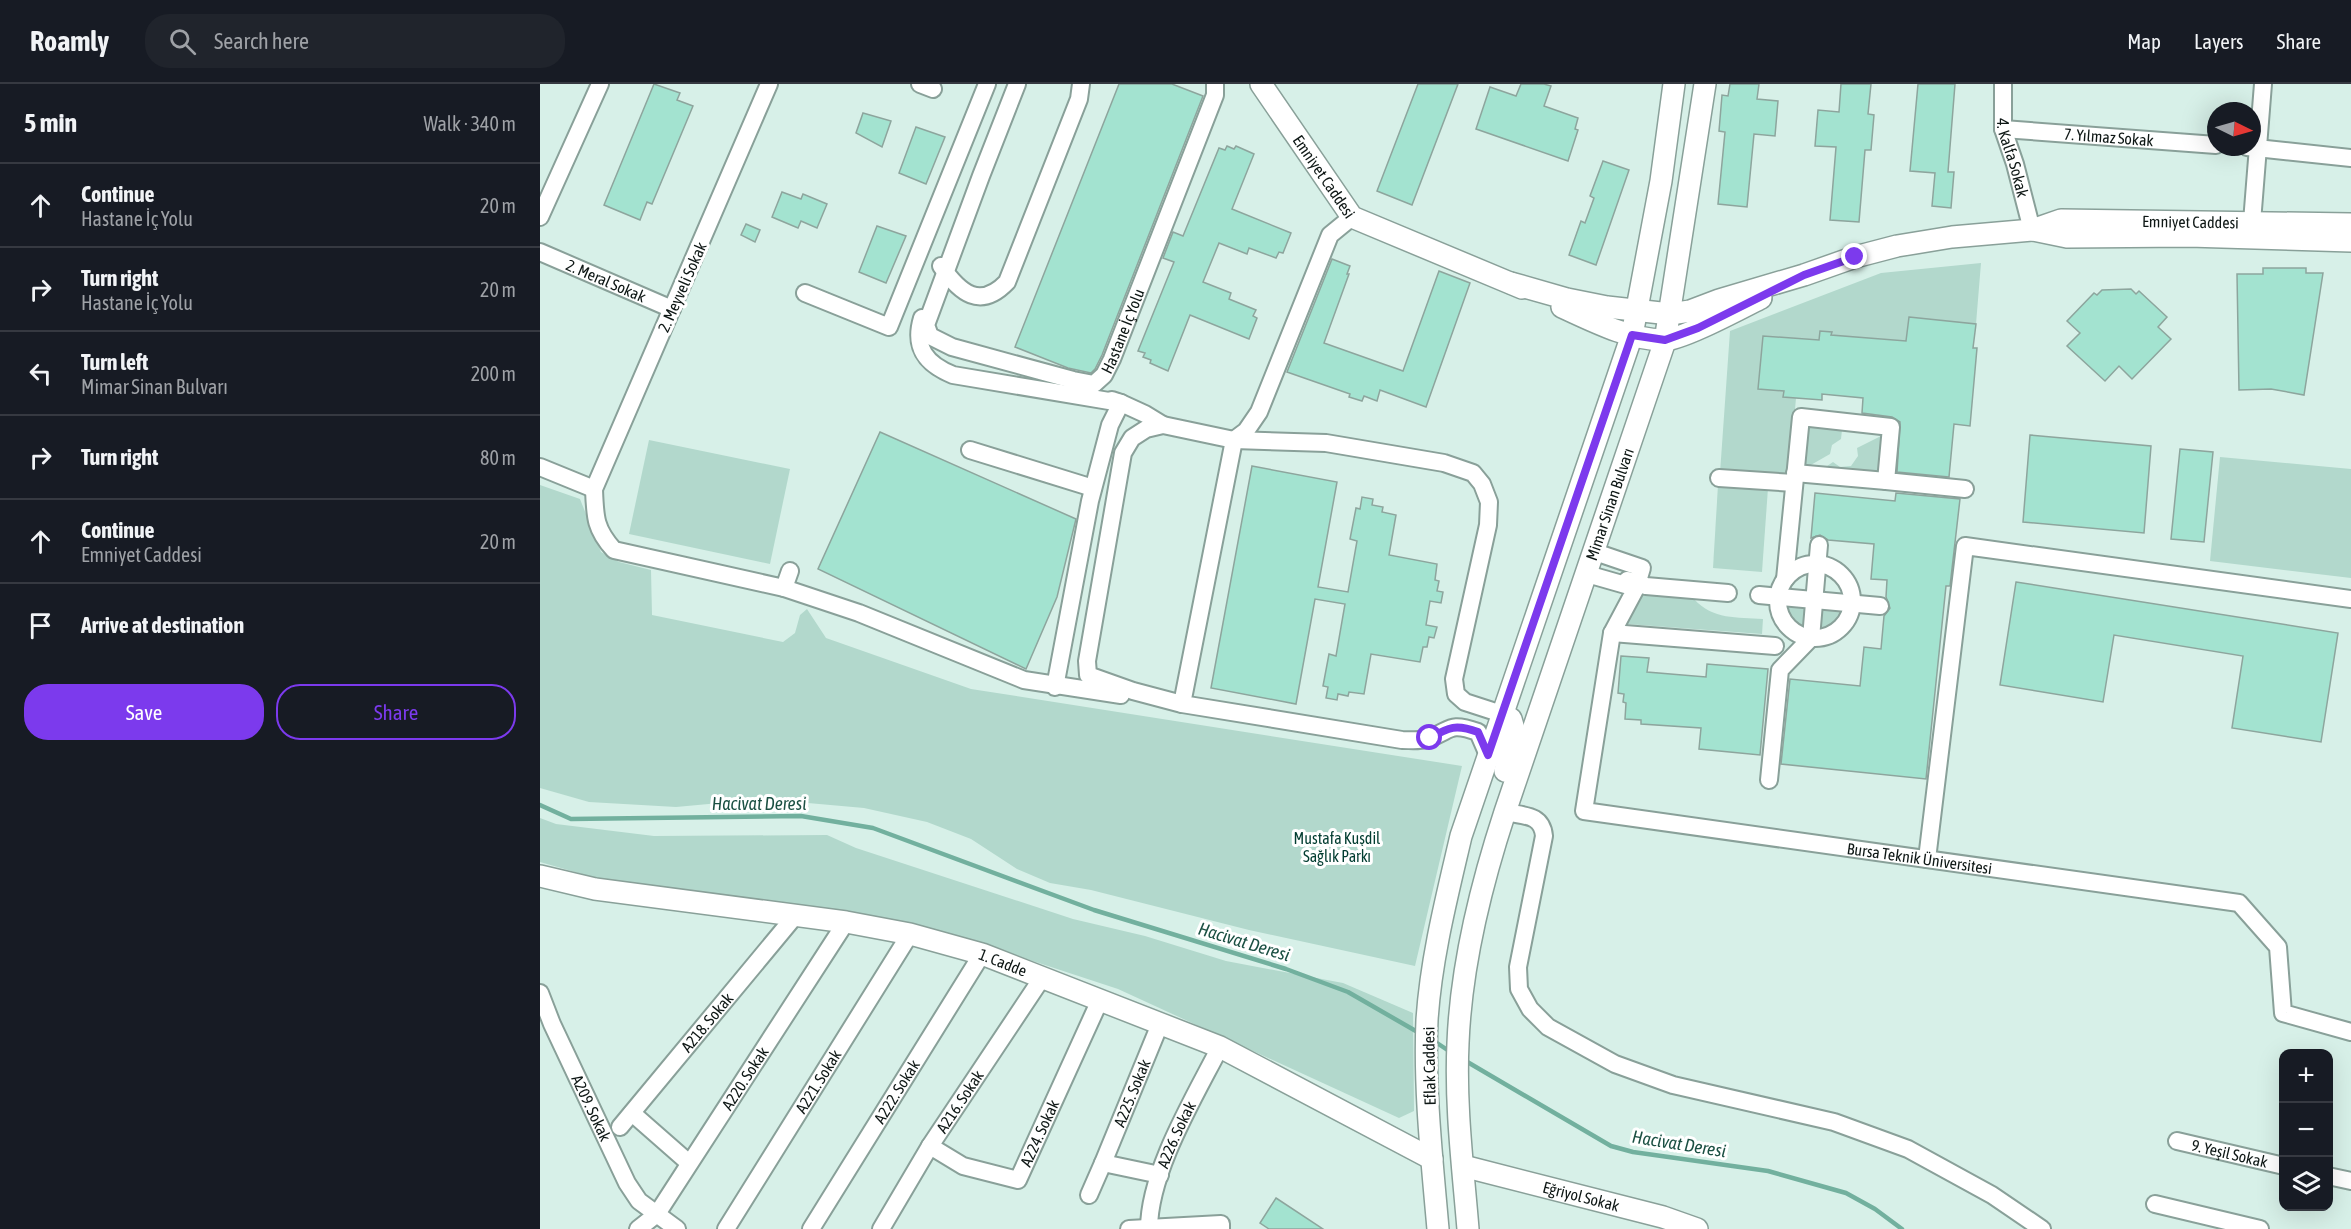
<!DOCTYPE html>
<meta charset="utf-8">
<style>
:root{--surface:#171b24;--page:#20242c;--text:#f1f3f6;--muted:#9ea1a6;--line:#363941;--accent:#7c3aed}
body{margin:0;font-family:"Asap Condensed",sans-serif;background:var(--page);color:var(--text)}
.controls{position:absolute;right:18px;bottom:18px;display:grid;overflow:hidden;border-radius:12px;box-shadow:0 6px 24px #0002}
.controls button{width:54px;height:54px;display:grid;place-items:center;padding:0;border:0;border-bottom:2px solid var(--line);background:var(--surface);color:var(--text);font:30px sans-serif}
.compass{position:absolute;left:1667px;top:18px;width:54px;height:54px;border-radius:50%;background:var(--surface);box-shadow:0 6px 24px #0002;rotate:95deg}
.stop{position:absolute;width:18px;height:18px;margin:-14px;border:4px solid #7c3aed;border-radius:50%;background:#fff}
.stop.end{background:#7c3aed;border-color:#fff;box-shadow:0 2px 6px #0008}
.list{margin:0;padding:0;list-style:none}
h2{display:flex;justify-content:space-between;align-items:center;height:78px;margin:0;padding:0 24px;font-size:26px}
h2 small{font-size:20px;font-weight:400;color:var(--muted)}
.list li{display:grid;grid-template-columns:39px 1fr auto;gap:18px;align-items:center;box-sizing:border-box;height:84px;padding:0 24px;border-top:2px solid var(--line)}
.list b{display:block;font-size:22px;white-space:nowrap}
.list p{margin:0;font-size:20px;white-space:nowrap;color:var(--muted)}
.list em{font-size:20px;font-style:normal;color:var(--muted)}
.actions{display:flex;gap:12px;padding:18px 24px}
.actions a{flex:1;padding:14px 0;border:2px solid var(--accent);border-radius:24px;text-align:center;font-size:21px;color:var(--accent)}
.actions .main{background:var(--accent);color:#fff}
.icon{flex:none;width:33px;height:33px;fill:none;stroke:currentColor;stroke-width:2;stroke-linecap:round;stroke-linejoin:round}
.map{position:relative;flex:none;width:1811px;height:1145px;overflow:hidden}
header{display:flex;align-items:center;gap:36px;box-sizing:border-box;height:84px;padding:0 30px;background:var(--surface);border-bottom:2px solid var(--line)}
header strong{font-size:28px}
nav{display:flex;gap:33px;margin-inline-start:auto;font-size:21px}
.search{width:420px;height:54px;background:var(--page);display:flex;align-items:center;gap:15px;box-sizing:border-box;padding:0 21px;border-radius:24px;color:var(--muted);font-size:22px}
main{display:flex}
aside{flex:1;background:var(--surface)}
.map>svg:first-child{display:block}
.green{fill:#b2d8cc}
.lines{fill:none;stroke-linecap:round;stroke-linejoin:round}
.stream{stroke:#72b09e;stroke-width:4.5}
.building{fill:#a3e3d0;stroke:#8da59d;stroke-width:1.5}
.minor-casing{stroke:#89a099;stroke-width:20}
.major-casing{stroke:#89a099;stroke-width:24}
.minor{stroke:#fff;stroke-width:16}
.major{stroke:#fff;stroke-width:21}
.route{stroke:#7c3aed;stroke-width:8}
.labels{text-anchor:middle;stroke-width:6;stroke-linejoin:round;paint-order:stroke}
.street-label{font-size:16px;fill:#0e1715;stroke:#fff}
.park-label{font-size:16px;fill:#023d31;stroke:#fff}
.water-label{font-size:18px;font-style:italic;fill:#1b5043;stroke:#fff}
</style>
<header>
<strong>Roamly</strong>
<div class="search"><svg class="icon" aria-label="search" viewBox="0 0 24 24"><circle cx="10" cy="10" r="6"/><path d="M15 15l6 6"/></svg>Search here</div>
<nav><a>Map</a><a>Layers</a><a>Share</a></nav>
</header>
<main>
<aside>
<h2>5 min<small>Walk · 340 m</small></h2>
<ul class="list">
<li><svg class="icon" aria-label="ahead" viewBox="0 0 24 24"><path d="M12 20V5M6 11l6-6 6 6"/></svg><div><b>Continue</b><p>Hastane İç Yolu</p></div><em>20 m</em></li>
<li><svg class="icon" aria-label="right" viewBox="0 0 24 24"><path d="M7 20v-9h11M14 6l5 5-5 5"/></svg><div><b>Turn right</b><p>Hastane İç Yolu</p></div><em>20 m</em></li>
<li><svg class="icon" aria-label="left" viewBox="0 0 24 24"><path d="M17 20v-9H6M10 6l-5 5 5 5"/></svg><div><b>Turn left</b><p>Mimar Sinan Bulvarı</p></div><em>200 m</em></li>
<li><svg class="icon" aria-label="right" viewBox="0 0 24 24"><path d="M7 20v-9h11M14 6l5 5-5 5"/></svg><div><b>Turn right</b></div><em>80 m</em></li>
<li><svg class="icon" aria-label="ahead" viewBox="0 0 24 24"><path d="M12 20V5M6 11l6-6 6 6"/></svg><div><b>Continue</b><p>Emniyet Caddesi</p></div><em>20 m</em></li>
<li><svg class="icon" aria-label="arrive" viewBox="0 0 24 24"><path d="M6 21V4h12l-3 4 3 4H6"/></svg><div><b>Arrive at destination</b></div></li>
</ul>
<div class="actions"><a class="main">Save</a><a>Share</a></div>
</aside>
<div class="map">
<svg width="1811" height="1145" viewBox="0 0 1811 1145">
<rect width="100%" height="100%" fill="#d7f0e8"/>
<g class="green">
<path d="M1441,179L1436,240L1369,233L1366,257L1291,251V248L1280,247L1279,256L1223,252L1218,305L1244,307V313L1256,314L1249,394L1180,389L1190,247L1341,189Z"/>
<path d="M1265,343L1302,346L1301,355L1292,361L1290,370L1262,386Z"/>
<path d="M1347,349L1343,391L1277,389L1293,378L1300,383L1311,382L1318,372L1317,364Z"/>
<path d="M109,356L250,385L230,480L89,450Z"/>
<path d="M1680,373L1811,385V494L1670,477Z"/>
<path d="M0,401L40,415L61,468L79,478L111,486L112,531L243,558L255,549L260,531L267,525L286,554L431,605L922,682L875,882L709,846L551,806L510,799L477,785L431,755L387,738L324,724L223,715L136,723L49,718L0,704Z"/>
<path d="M1178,401L1228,404L1222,488L1173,484Z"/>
<path d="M1100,510L1154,515C1173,536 1197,533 1223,535L1222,550L1087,540L1091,524L1099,517Z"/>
<path d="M1242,519L1269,521L1267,549C1253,545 1243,534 1242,519Z"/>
<path d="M1280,521L1306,523C1303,538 1292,548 1277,550Z"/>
<path d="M0,734L16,740L114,752L287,751L316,764L533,835L605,852L686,877L803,899L873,929L874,1027L859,1034L578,905L420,853L63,796L0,778Z"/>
</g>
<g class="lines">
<g class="stream">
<path d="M0,721L31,735L261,732L333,744L554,826L746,885L808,908L881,950"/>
<path d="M894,957L912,969"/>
<path d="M924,976L1071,1062L1093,1068L1228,1087L1306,1109L1335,1125L1362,1145"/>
</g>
</g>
<g class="building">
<path d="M114,0L140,9L137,16L153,22L112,120L107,118L100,136L64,121Z"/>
<path d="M579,0H632L663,12L562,271L555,285L551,289L528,284L475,263Z"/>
<path d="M878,0H918L872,121L837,107Z"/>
<path d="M981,0H1004L1011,2L1004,22L1038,34L1035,45L1038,46L1028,77L936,45L950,3L976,12Z"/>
<path d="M1190,0H1219L1217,15L1238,17L1235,52L1214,50L1207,123L1178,120L1185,48L1179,47L1182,11L1188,12Z"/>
<path d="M1301,0H1331L1328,30L1334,31L1331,66H1325L1319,138L1290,136L1296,63L1275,62L1278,26L1299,28Z"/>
<path d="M1378,0H1415L1408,88H1414L1411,124L1392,122L1395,89L1370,87Z"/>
<path d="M323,29L351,37L342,63L316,49Z"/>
<path d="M376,43L405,53L386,100L359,89Z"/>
<path d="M687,62L694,65L696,62L714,70L692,125L751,149L743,169L739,168L736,174L709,164L707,170L679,159L663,198L691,209L689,215L716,226L713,232L717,234L709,255L650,231L628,287L610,279L611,276L603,273L605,269L598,267L634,178L623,174L633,148L643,152L679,64L685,66Z"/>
<path d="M1063,77L1089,86L1056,181L1029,171L1041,137L1045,139L1054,114L1050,112Z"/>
<path d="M242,108L261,115L263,110L287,120L277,144L261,137L258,144L232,133Z"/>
<path d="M206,140L220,146L215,158L201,151Z"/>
<path d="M337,142L366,152L346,199L319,188Z"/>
<path d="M792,175L810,182L807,190H809L784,259L863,287L899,187L930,199L886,323L840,306L837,317L824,312L822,317L809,313L810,310L747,288Z"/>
<path d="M1723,184H1766V189H1783L1764,311L1731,305L1699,306L1697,190H1723Z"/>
<path d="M1591,205L1596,210L1599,207L1627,233L1618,243L1631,255L1592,295L1579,282L1565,297L1527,262L1540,249L1527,237L1554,209L1557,211L1562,206Z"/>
<path d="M1369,233L1436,240L1433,264H1437L1430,342L1414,340L1409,393L1357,388L1360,338L1352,333L1322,329L1323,314L1282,310V316L1243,313L1244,307L1218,305L1223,252L1279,256L1280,247L1292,248L1291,251L1366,257Z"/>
<path d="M340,348L536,435L517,513L486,585L278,485Z"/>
<path d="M1490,351L1611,362L1604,449L1483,438Z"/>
<path d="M1640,365L1673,368L1664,458L1631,455Z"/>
<path d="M712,382L797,398L778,503L808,508L817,457L810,455L816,424L820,425L822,413L833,415L832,421L843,423L842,428L856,431L849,471L897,480L895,496L899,497L897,507L903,508L901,519L890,517L886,541L897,543L894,554L889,553L887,563H883L880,578L831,570L824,610L809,608L808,612L798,610L797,616L786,614L788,603L783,602L789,570L796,572L805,520L775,515L756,620L671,604Z"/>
<path d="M1275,409L1355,417L1356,409L1420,415L1410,502H1406L1386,695L1241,680L1250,595L1320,602L1324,563L1341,565L1344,532L1350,524L1346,513L1347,496L1331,495L1334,460L1288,456L1280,451L1271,454Z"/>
<path d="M1476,498L1798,549L1781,658L1692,644L1703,572L1574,551L1563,618L1460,601Z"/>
<path d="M1081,572L1109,574L1107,588L1166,593L1167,580L1228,585L1220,671L1159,665L1161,644L1101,640V636L1085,635L1086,619L1083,618L1084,610L1078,609Z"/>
<path d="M736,1114L783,1145H729L720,1139Z"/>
</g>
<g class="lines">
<g class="minor-casing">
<g id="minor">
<path d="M229,0L54,405C55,433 55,445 74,466L244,504L250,487"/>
<path d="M380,0L393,5"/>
<path id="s1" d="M477,0L441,92L386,241L390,252L412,263L533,296L554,300L564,291L572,275L675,11V0"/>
<path id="s2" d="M1463,0V45L1475,80L1492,146"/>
<path id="s3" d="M1463,45L1676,61"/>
<path d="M1707,63L1811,74"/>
<path d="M0,133L60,0"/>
<path d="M812,133L790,151L719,328L706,347L694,356L642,620L862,656C871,656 879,657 887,655C912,647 907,637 938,648L948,671"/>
<path d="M1712,138L1723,0"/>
<path id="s4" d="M0,168L132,225"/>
<path d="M401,182C420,209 440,226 467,198L539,15L541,0"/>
<path d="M265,209L349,243L447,0"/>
<path d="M382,234C373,264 386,280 413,291L581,319L605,330L623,341"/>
<path d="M430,366L553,404"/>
<path d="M0,383L54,405"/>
<path d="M1255,389L1346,397"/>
<path d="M1179,394L1254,399"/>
<path d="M1055,468L1102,484L1096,504"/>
<circle cx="1275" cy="517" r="37"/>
<path d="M1047,490L1096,504L1072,549L1235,562"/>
<path d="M1245,495L1261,333L1351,343L1346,397L1425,405"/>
<path d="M1087,496L1106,502L1188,509"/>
<path d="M244,504L319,529L484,596L581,611"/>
<path d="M1219,511L1340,522"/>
<path id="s5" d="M1072,549L1044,727L1699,819L1738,863L1743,929L1811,948"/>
<path d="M515,603L550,417L570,341L581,319L572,316"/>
<path d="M642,620L593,607L548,591L547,577L583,369L592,354L606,345L623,341L694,356L786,359L904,379L933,389L942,400L949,418L948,441L914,595L916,610L925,618L962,630"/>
<path d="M1229,696L1240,586L1271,554L1279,461"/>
<path d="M965,728C984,732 1002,730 1004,752L978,883L979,905L990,925L1008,943L1075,980L1133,1001L1294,1038L1368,1065L1452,1111L1502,1145"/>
<path d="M1387,775L1425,462L1811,515"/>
<path id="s6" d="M0,909L12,940L87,1099L99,1117L137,1145"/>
<path d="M92,1029L149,1079"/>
<path id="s7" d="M80,1043L255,832"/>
<path id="s8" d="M1637,1057L1744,1082"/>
<path id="s9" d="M390,1062L423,1082L478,1096L560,916"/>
<path id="s10" d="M620,1091L563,1079L620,940"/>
<path d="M1788,1092L1811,1097"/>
<path d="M549,1111L563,1079"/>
<path d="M1615,1120L1720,1145"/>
<path id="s11" d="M98,1145L117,1130L306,838"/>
<path id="s12" d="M186,1145L370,850"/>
<path id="s13" d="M271,1145L442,870"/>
<path id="s14" d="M341,1145L390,1062L502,894"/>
<path d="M589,1145L681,1140V1145"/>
<path id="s15" d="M609,1145C609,1088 654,1014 680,963"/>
</g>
</g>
<g class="major-casing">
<g id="major">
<path id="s16" d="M721,0L812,133L982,204"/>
<path d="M1493,146L1527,153L1649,152L1811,157"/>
<path id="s17" d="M971,199L1027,215L1067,223L1130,230L1150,227L1179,216L1264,191L1315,173L1357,162L1412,153L1492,146L1521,136L1811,140"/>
<path d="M1022,223C1053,237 1087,255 1123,256C1140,257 1203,223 1221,214"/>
<path d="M962,630L971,635L975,649L965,687"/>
<path id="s18" d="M0,792L55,805L306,838L370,850L442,870L680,963L892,1075"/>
<path id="s19" d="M923,1082L1123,1133L1157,1145"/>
<path d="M898,1145C892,1076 884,1005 887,936C891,874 907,812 921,752L1092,251L1121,97L1134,0"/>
<path id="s20" d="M928,1145C923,1084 915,1021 918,959C921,881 941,801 965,728L1125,257L1165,0"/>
</g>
</g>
<use href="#minor" class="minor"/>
<use href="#major" class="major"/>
</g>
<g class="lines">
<path class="route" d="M890,654C909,643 916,640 938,648L948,671L1092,251L1125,256L1158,244L1264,191L1315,173"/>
</g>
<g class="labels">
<g class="street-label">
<text dy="6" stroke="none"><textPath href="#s3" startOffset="106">7. Yılmaz Sokak</textPath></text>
<text dy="6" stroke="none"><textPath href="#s2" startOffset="75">4. Kalfa Sokak</textPath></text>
<text dy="6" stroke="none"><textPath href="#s16" startOffset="112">Emniyet Caddesi</textPath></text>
<text dy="6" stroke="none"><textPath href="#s17" startOffset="696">Emniyet Caddesi</textPath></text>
<text dy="6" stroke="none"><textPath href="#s4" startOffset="72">2. Meral Sokak</textPath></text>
<text transform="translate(142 203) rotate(-66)" y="6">2. Meyveli Sokak</text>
<text dy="6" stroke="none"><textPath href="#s1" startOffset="502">Hastane İç Yolu</textPath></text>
<text dy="6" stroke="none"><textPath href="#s20" startOffset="748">Mimar Sinan Bulvarı</textPath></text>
<text dy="6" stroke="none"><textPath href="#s5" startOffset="519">Bursa Teknik Üniversitesi</textPath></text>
<text dy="6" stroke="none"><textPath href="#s18" startOffset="472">1. Cadde</textPath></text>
<text dy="6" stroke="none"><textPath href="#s7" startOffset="136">A218. Sokak</textPath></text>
<text transform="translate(889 982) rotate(-91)" y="6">Eflak Caddesi</text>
<text dy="6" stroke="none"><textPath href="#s11" startOffset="186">A220. Sokak</textPath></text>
<text dy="6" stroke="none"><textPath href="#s12" startOffset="174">A221. Sokak</textPath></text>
<text dy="6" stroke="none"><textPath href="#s13" startOffset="162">A222. Sokak</textPath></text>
<text dy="6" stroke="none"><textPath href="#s10" startOffset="134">A225. Sokak</textPath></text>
<text dy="6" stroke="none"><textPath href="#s14" startOffset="150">A216. Sokak</textPath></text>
<text dy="6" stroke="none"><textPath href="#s6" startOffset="126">A209. Sokak</textPath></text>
<text dy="6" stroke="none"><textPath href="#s9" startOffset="147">A224. Sokak</textPath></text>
<text dy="6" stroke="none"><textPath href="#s15" startOffset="99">A226. Sokak</textPath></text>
<text dy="6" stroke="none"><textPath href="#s8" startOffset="54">9. Yeşil Sokak</textPath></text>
<text dy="6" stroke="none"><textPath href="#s19" startOffset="122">Eğriyol Sokak</textPath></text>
</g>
<g class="park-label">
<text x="797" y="760">Mustafa Kuşdil<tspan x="797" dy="18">Sağlık Parkı</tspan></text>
</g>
<g class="water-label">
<text x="219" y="726">Hacivat Deresi</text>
<text transform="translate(704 858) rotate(17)" y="6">Hacivat Deresi</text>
<text transform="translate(1139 1060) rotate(9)" y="6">Hacivat Deresi</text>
</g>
</g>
</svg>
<div class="controls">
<button>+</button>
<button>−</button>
<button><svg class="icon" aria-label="layers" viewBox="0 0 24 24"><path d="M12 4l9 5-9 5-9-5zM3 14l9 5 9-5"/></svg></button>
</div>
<svg class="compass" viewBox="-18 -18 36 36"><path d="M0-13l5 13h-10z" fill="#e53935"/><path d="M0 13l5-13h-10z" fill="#9ea1a6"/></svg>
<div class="stop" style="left:890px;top:654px"></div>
<div class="stop end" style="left:1315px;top:173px"></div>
</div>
</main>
